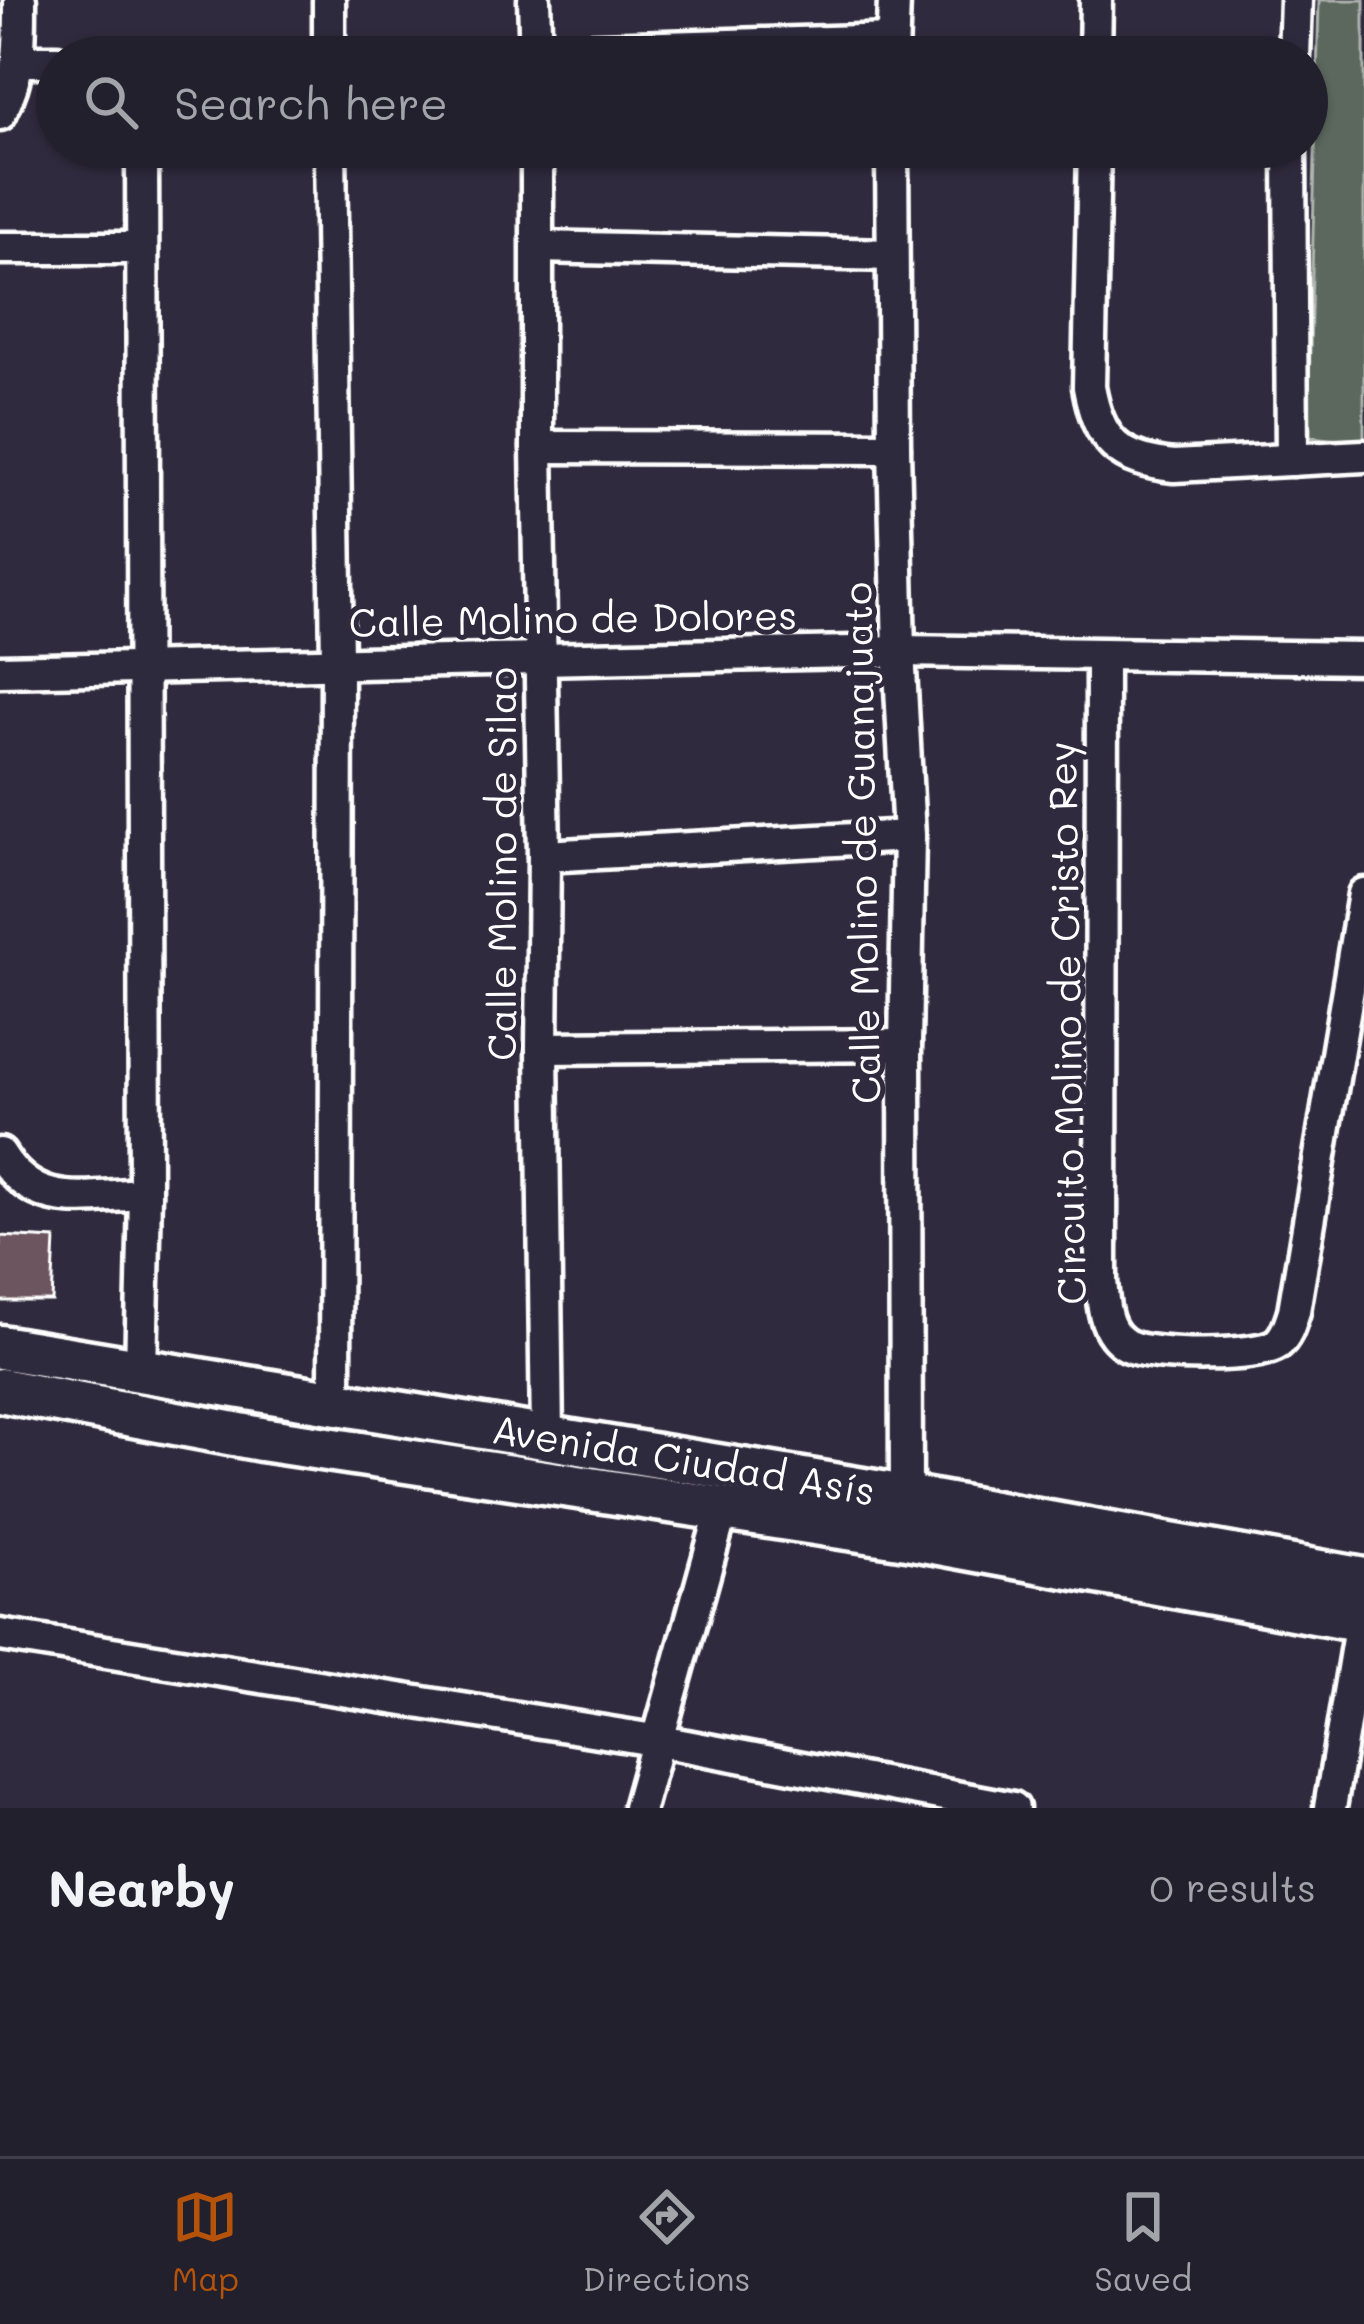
<!DOCTYPE html>
<meta charset="utf-8">
<style>
:root{--surface:#23202e;--page:#2b2836;--text:#f1f3f6;--muted:#a3a3aa;--line:#403e4a;--accent:#b45309}
body{margin:0;font-family:Mali,sans-serif;background:var(--page);color:var(--text)}
.list{margin:0;padding:0;list-style:none}
h2{display:flex;justify-content:space-between;align-items:center;height:156px;margin:0;padding:0 48px;font-size:51px}
h2 small{font-size:39px;font-weight:400;color:var(--muted)}
.icon{flex:none;width:66px;height:66px;fill:none;stroke:currentColor;stroke-width:2;stroke-linecap:round;stroke-linejoin:round}
.map{position:relative;flex:none;width:1364px;height:1808px;overflow:hidden}
.search{position:absolute;background:var(--surface);box-shadow:0 3px 9px #0004;left:36px;right:36px;top:36px;height:132px;display:flex;align-items:center;gap:30px;box-sizing:border-box;padding:0 42px;border-radius:66px;color:var(--muted);font-size:45px}
.sheet{height:348px;background:var(--surface)}
nav{display:flex;justify-content:space-around;align-items:center;box-sizing:border-box;height:168px;border-top:3px solid var(--line);background:var(--surface);font-size:33px;color:var(--muted)}
nav a{display:grid;justify-items:center;gap:6px}
nav .on{color:var(--accent)}
.map>svg:first-child{display:block}
.green{fill:#5b685d;stroke:#adb4ae;stroke-width:3}
.building{fill:#6c555f;stroke:#fff;stroke-width:3}
.lines{fill:none;stroke-linecap:round;stroke-linejoin:round}
.street-casing{stroke:#fff;stroke-width:39}
.secondary-casing{stroke:#fff;stroke-width:51}
.street{stroke:#2f2a3d;stroke-width:30}
.secondary{stroke:#2f2a3d;stroke-width:42}
.labels{text-anchor:middle;stroke-width:10;stroke-linejoin:round;paint-order:stroke}
.street-label{font-size:39px;fill:#fff;stroke:#2f2a3d}
</style>
<div class="map">
<svg width="1364" height="1808" viewBox="0 0 1364 1808">
<rect width="100%" height="100%" fill="#2f2a3d"/>
<filter id="ink" filterUnits="userSpaceOnUse"><feTurbulence type="fractalNoise" baseFrequency=".00833" numOctaves="2"/><feDisplacementMap in="SourceGraphic" scale="24" xChannelSelector="R" yChannelSelector="G"/><feConvolveMatrix kernelMatrix="1 2 1 2 8 2 1 2 1" color-interpolation-filters="sRGB"/></filter>
<g filter="url(#ink)">
<path class="green" d="M1319,0H1364V442L1309,437L1308,430Z"/>
<path class="building" d="M0,1236L55,1239L52,1301H0Z"/>
<g class="lines">
<g class="street-casing">
<g id="street">
<path d="M329,0V57"/>
<path d="M534,0L536,57"/>
<path d="M536,51L892,40"/>
<path d="M284,57L329,56"/>
<path d="M892,57L894,0"/>
<path d="M1095,57L1096,0"/>
<path d="M1294,57L1296,0"/>
<path d="M20,61H57"/>
<path d="M0,114C21,72 20,46 20,0"/>
<path d="M330,147L337,662L335,1401"/>
<path d="M537,147V447L544,856L542,1048L547,1437"/>
<path d="M892,147L894,448L899,651L909,836L905,1045L906,1513"/>
<path d="M1094,147L1089,387C1099,442 1118,460 1174,466L1364,456"/>
<path d="M1290,147L1292,460"/>
<path d="M538,247L892,255"/>
<path d="M0,248H141"/>
<path d="M537,447L894,448"/>
<path d="M1102,655L1101,1281C1103,1299 1103,1320 1115,1335C1117,1338 1125,1345 1129,1346C1152,1357 1257,1358 1277,1344C1287,1336 1290,1323 1294,1311L1364,894"/>
<path d="M0,671L899,651L1364,658"/>
<path d="M544,856L909,836"/>
<path d="M542,1048L905,1045"/>
<path d="M0,1154C36,1213 86,1196 145,1194"/>
<path d="M141,1371L145,1194L142,147"/>
<path d="M0,1635L660,1741L1013,1808"/>
<path d="M639,1808L722,1510"/>
<path d="M1330,1808L1361,1621"/>
</g>
</g>
<g class="secondary-casing">
<g id="secondary">
<path id="s1" d="M0,1347L905,1497L1364,1580"/>
<path d="M0,1390L261,1439L907,1537L1364,1621"/>
</g>
</g>
<use href="#street" class="street"/>
<use href="#secondary" class="secondary"/>
</g>
</g>
<g class="labels">
<g class="street-label">
<text transform="translate(573 619) rotate(-1)" y="14">Calle Molino de Dolores</text>
<text transform="translate(862 843) rotate(-91)" y="14">Calle Molino de Guanajuato</text>
<text transform="translate(502 864) rotate(-90)" y="14">Calle Molino de Silao</text>
<text transform="translate(1067 1023) rotate(-91)" y="14">Circuito Molino de Cristo Rey</text>
<text dy="14" stroke="none"><textPath href="#s1" startOffset="693">Avenida Ciudad Asís</textPath></text>
</g>
</g>
</svg>
<div class="search"><svg class="icon" aria-label="search" viewBox="0 0 24 24"><circle cx="10" cy="10" r="6"/><path d="M15 15l6 6"/></svg>Search here</div>
</div>
<section class="sheet">
<h2>Nearby<small>0 results</small></h2>
<ul class="list">
</ul>
</section>
<nav>
<a class="on"><svg class="icon" aria-label="map" viewBox="0 0 24 24"><path d="M3 6l6-2 6 2 6-2v14l-6 2-6-2-6 2zM9 4v14M15 6v14"/></svg>Map</a>
<a><svg class="icon" aria-label="directions" viewBox="0 0 24 24"><path d="M12 3l9 9-9 9-9-9zM9 14v-3h6M13 9l2 2-2 2"/></svg>Directions</a>
<a><svg class="icon" aria-label="saved" viewBox="0 0 24 24"><path d="M7 4h10v16l-5-4-5 4z"/></svg>Saved</a>
</nav>
